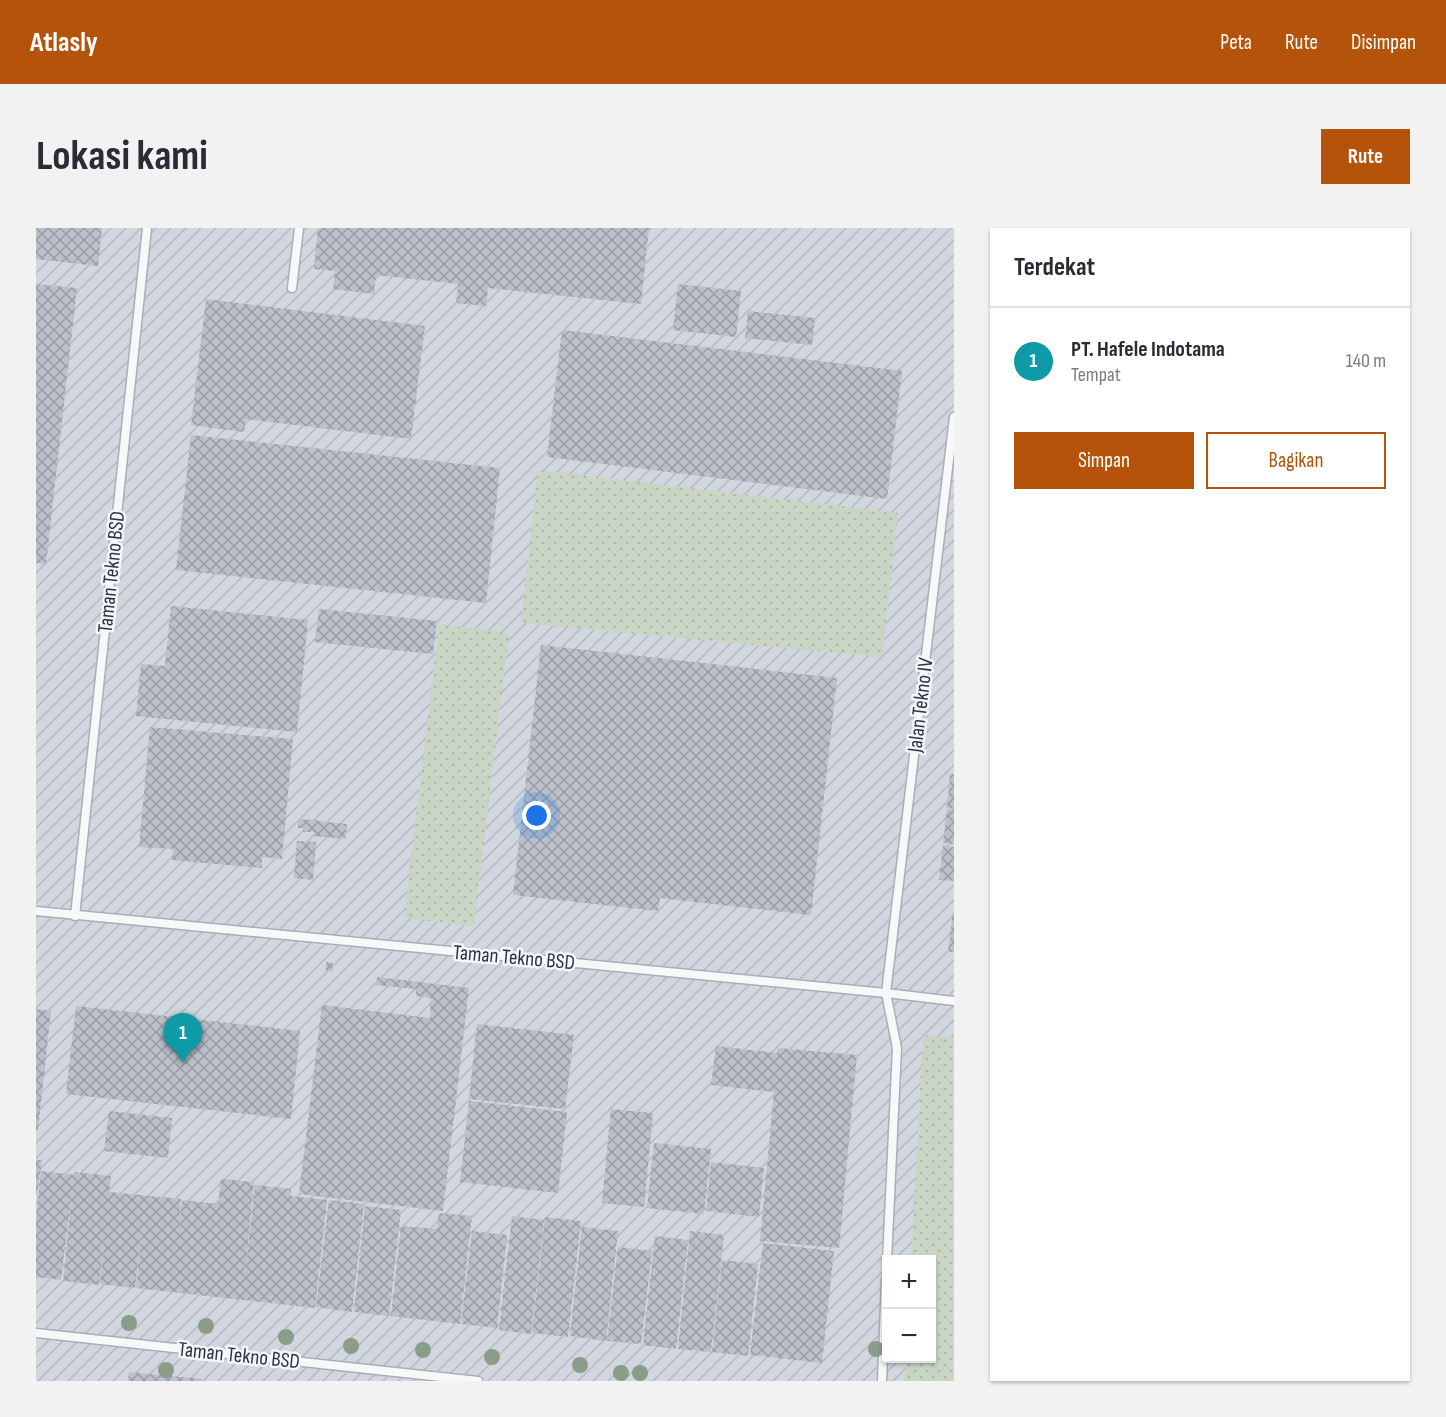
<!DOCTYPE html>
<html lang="id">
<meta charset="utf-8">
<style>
:root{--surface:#fff;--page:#f2f2f3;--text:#2b2b33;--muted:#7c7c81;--line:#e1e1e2;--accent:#b45309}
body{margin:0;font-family:"Sofia Sans Condensed",sans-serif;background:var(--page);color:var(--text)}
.controls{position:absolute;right:18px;bottom:18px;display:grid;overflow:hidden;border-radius:0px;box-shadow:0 2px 4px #0004}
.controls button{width:54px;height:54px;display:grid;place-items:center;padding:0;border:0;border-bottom:2px solid var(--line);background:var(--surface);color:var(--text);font:30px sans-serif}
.you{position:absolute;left:501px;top:588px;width:21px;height:21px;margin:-15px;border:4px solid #fff;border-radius:50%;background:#1a73e8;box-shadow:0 0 0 9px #1a73e833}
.badge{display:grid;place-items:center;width:39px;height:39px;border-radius:50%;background:var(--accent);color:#fff;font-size:20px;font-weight:700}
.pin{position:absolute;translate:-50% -50px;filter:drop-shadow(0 2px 3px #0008)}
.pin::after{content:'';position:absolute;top:32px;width:21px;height:18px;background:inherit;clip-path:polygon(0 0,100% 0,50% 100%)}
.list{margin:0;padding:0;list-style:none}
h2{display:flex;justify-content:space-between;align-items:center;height:78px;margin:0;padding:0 24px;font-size:26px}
h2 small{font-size:20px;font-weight:400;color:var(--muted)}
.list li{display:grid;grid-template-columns:39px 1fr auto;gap:18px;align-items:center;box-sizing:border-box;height:108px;padding:0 24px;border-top:2px solid var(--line)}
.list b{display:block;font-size:22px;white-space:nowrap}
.list p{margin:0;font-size:20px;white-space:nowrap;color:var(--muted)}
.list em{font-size:20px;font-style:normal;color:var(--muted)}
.actions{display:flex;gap:12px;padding:18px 24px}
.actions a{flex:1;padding:14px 0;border:2px solid var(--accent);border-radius:0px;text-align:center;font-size:21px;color:var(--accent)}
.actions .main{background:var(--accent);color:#fff}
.map{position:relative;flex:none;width:918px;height:1153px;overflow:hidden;border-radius:0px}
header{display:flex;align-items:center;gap:36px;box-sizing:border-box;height:84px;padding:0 30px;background:var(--accent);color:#fff}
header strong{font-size:28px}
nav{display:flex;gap:33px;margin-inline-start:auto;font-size:21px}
.intro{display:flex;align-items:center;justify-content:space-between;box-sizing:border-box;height:144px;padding:0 36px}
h1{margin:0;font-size:42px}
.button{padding:15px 27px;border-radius:0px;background:var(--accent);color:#fff;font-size:21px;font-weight:700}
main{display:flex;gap:36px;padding:0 36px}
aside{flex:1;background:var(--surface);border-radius:0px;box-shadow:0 2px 4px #0004}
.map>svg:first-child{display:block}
.industrial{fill:url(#industrial-furrows);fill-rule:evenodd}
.grass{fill:url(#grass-dots)}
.building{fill:url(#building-cross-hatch)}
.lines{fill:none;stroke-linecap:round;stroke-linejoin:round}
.lane-casing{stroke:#a9aeb7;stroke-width:11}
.lane{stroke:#f7f8fa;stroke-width:8}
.tree{fill:#899d89}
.labels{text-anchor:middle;stroke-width:5;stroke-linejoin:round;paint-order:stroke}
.street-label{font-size:21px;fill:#2b3445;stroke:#f4f6f9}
</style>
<header>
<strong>Atlasly</strong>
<nav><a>Peta</a><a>Rute</a><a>Disimpan</a></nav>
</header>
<div class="intro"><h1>Lokasi kami</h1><a class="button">Rute</a></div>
<main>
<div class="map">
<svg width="918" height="1153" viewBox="0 0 918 1153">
<defs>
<pattern id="industrial-furrows" width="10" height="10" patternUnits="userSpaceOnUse" patternTransform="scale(1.5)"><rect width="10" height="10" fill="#d2d6de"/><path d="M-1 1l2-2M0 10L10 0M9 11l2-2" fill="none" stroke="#b4b8c0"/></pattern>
<pattern id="grass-dots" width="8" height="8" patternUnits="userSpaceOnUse" patternTransform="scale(1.5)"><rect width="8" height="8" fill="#c9d6c5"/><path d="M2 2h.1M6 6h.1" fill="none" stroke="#adb8ab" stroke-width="1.8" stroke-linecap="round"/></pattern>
<pattern id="building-cross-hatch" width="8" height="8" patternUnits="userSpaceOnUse" patternTransform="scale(1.5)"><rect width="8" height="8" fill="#bbc0ca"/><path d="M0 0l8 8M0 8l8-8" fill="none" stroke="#989da6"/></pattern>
</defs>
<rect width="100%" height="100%" fill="#e4e7ec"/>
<path class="industrial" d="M0,0H918V1153H0ZM850,1032H896V1130H850Z"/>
<g class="grass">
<path d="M502,242L862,285L846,429L485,395Z"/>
<path d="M403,396L473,405L438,698L368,690Z"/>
<path d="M887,807L918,810V1153H869L870,1131L896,1130V1032L875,1031Z"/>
</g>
<g class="building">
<path d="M0,0H66L62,38L0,31Z"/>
<path d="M282,0H613L605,76L452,60L450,78L420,75L422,56L340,47L338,66L297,61L299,43L278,41Z"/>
<path d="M0,56L41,60L10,336L0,335Z"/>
<path d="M642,56L705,63L700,109L637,102Z"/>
<path d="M170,71L389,98L375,211L210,191L208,204L155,197Z"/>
<path d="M712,83L779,90L776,117L709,110Z"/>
<path d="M526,102L866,143L851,271L511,229Z"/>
<path d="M155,207L464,240L450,375L140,342Z"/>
<path d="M135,378L272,392L261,504L100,488L105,436L129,438Z"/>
<path d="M283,381L401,393L397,426L279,414Z"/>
<path d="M505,417L801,450L775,687L624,670L622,683L477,667Z"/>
<path d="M114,499L257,511L246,631L226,629V640L136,632L137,621L103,619Z"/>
<path d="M914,546H918V581L911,580Z"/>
<path d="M911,581L918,582V616L907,615Z"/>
<path d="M262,591L281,592V593L311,596L309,611L277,608L278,604H267V600H262Z"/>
<path d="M261,613L280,614L277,652L258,650Z"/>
<path d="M907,617L918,619V653L903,652Z"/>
<path d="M917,684H918V724H912Z"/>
<path d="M290,734L297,735L296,744L290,743Z"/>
<path d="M341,749L433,760L407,983L263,966L286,777L394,790L395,770L380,768V761L340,757Z"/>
<path d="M40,778L264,803L255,891L30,866Z"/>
<path d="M0,781L15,783L2,902H0Z"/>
<path d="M441,796L538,807L529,881L433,871Z"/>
<path d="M680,818L741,825L742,820L821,827L803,1020L724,1013L738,864L675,857Z"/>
<path d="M433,873L531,884L522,965L424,954Z"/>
<path d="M575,881L617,885L608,979L566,975Z"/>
<path d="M73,883L136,890L132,930L68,923Z"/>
<path d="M618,915L675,921L668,986L611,980Z"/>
<path d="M0,932H6L1,967H0Z"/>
<path d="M675,934L728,940L723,989L670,983Z"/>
<path d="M5,943L38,947L39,944L75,948L73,964L145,971L142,1009L146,972L182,976L185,951L218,954L208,1055L219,957L255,961V968L291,972L279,1080L100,1060L107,992L99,1060L64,1056L69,1002L63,1057L27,1053L37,955L25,1052L0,1049V988Z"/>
<path d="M293,972L328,976L316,1084L280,1079Z"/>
<path d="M329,978L365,982L353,1088L318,1084Z"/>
<path d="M403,985L436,988L424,1096L355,1088L365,998L401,1001Z"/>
<path d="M476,988L508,992L495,1106L463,1102Z"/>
<path d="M509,989L545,993L532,1109L496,1105Z"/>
<path d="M546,999L582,1003L570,1113L534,1108Z"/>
<path d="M436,1003L471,1007L461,1100L425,1096Z"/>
<path d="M654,1003L688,1007L675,1124L642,1121Z"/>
<path d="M619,1008L652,1012L640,1121L607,1117Z"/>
<path d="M727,1015L798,1023L786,1135L714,1127Z"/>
<path d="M582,1019L616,1023L605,1116L571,1113Z"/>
<path d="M686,1032L722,1036L712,1128L676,1124Z"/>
<path d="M93,1144L166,1151V1153H92Z"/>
</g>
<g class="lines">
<g class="lane-casing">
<g id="lane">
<path d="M256,60L263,0"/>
<path d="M0,683L850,765L918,773"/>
<path d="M39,688L111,0"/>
<path d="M851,1032L861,820L850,765L918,189"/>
<path d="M0,1105L442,1153"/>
<path d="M846,1153L850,1052"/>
</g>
</g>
<use href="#lane" class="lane"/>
</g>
<g class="tree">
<circle cx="93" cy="1095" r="8"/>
<circle cx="170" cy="1098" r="8"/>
<circle cx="250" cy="1109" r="8"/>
<circle cx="315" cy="1118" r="8"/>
<circle cx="840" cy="1121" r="8"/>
<circle cx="387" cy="1122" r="8"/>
<circle cx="456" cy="1129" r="8"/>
<circle cx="544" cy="1137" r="8"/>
<circle cx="130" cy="1142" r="8"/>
<circle cx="585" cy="1145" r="8"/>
<circle cx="604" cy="1145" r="8"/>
</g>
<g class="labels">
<g class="street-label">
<text transform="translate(75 344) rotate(-84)" y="7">Taman Tekno BSD</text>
<text transform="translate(884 477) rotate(-83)" y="7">Jalan Tekno IV</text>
<text transform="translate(478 729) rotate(5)" y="7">Taman Tekno BSD</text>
<text transform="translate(203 1127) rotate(6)" y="7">Taman Tekno BSD</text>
</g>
</g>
</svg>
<div class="controls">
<button>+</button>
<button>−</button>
</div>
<div class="you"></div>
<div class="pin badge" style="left:147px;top:835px;background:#0f9aa8">1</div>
</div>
<aside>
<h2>Terdekat<small></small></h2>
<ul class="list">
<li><span class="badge" style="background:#0f9aa8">1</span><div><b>PT. Hafele Indotama</b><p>Tempat</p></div><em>140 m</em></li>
</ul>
<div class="actions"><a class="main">Simpan</a><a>Bagikan</a></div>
</aside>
</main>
